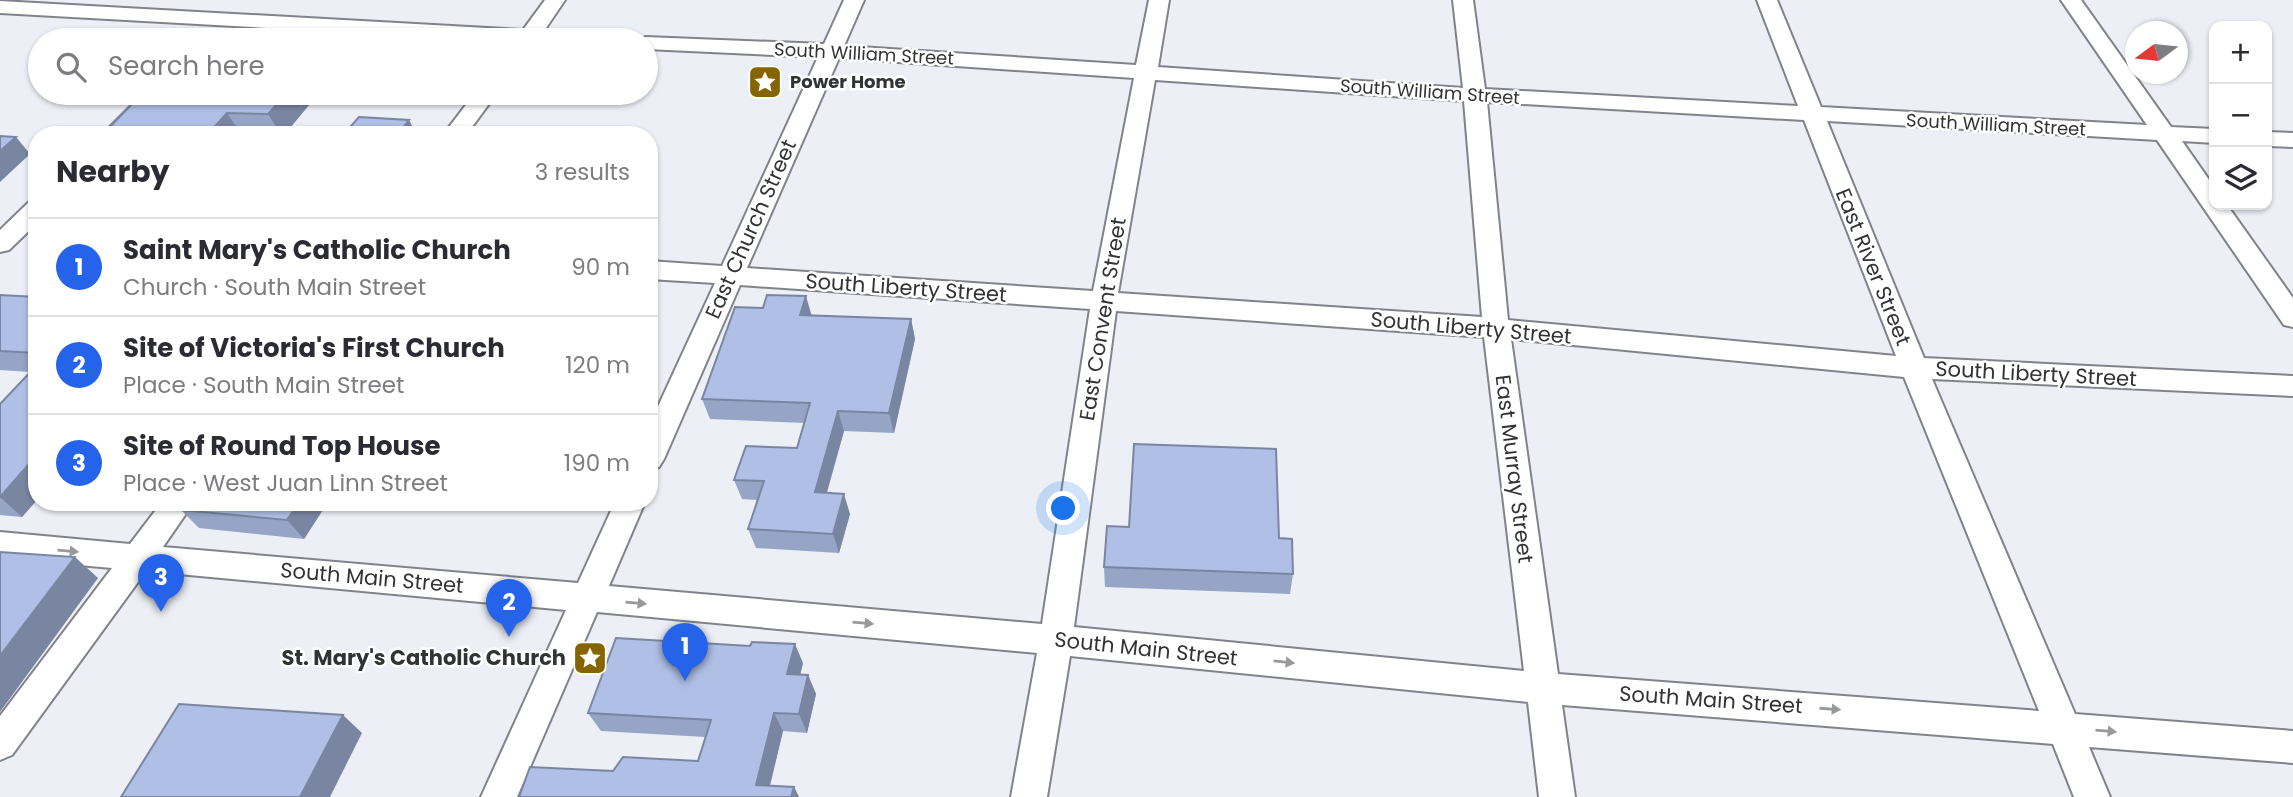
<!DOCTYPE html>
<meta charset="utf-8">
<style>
:root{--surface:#fff;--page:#f7f7f7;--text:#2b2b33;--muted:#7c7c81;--line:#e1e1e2;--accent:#2563eb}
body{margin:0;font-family:Poppins,sans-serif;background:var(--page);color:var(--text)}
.controls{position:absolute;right:21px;top:21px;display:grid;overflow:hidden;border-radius:14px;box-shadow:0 2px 5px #0004}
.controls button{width:63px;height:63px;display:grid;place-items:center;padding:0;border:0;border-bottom:2px solid var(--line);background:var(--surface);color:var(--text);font:35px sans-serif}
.compass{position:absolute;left:2125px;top:21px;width:63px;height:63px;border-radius:50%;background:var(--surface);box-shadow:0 2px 5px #0004;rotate:255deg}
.you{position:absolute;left:1064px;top:509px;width:24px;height:24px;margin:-18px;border:5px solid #fff;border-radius:50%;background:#1a73e8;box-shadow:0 0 0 10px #1a73e833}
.badge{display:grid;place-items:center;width:46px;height:46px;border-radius:50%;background:var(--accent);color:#fff;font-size:23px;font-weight:700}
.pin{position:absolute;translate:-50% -58px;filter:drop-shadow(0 2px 4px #0008)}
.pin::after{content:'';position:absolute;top:37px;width:24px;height:21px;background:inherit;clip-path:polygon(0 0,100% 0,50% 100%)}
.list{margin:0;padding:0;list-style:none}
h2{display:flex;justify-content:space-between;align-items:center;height:91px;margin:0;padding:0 28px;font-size:30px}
h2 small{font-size:23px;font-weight:400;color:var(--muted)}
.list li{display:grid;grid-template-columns:46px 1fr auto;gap:21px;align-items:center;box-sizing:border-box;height:98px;padding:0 28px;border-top:2px solid var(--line)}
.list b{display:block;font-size:26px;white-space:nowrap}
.list p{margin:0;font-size:23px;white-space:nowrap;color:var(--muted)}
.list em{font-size:23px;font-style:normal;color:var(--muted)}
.icon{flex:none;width:38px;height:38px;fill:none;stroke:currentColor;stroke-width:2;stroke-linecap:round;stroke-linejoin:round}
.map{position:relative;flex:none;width:2293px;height:797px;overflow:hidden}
.search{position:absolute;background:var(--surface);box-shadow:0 2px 5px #0004;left:28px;top:28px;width:630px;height:77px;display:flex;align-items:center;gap:18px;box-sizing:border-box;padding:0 24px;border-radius:38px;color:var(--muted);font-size:26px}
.panel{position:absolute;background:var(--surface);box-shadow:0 2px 5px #0004;left:28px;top:126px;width:630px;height:385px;border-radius:28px}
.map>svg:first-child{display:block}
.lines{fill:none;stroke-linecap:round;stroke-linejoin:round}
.minor-casing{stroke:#81838a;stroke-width:4}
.minor{fill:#fff;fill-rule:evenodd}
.wall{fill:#96a4c6}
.shaded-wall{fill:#7a86a1}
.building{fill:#afbfe6;stroke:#7a86a1;stroke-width:2}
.oneway{fill:#98999a}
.labels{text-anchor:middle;stroke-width:5;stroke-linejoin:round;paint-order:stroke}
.far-street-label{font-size:18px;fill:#323335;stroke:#fff}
.far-poi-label{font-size:18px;font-weight:bold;fill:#323335;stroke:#fff;text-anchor:start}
.street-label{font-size:21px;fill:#323335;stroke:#fff}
.poi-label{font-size:21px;font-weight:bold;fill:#323335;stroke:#fff;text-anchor:end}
</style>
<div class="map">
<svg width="2293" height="797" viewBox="0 0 2293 797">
<rect width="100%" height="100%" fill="#eceff6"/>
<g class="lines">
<g class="minor-casing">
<g id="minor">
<path d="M545,0H565L544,31L590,34L597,36L600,40H482L0,13V1L523,30Z"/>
<path d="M844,0H864L844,46L1136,65L1149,0H1169L1158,67L1463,88L1453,0H1473L1485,89L1798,106L1757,0H1777L1821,107L2147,125L2061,0H2081L2171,127L2214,129V143L2182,141L2214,187V205H2227L2293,298V327L2284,325L2157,140L1827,121L1924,358L2293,376V396L1932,379L2075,714L2293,731V763L2089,747L2110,797H2074L2053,744L1562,705L1575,797H1539L1528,702L1070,656L1047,797H1011L1037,653L597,612L517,797H481L566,610L146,571L12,755L0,760V716L112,568L0,558V532L130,544L162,502H194L163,547L578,583L615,502H645L609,586L1042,624L1090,309L740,285L664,459L659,467L649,470V426L715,283L649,279V261L722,266L818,57L646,49V40H637L646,37L824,44ZM839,58L1134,78L1093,291L747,268ZM1155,80L1464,101L1482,317L1118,293ZM1487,102L1804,120L1896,356L1508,320ZM1116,311L1484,337L1524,671L1074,627ZM1511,339L1904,377L2039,711L1558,674Z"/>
<path d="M144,93H168L127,135H102Z"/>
<path d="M475,93H497L466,135H443Z"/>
<path d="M2267,132L2293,133V147L2267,146Z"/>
<path d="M37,201V223L9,250L0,252V230L28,203Z"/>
</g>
</g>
<use href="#minor" class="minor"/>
</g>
<g class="wall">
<path d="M170,93H319L284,135H102L161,103Z"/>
<path d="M0,295L37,297V500L22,517L0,515V404L30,372L0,370Z"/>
<path d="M763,308L812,315L911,319L915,339L894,433L844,431L827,493L850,514L839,553L756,548L748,529L757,500L742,499L734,480L797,448L805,423L710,419L702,399Z"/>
<path d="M328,502L304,539L199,528L181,510Z"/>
<path d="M1279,538L1293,574L1290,594L1105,587L1104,567Z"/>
<path d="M803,663L800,674L808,675L816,694L807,733L783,731L770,786L794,787L799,797H519L613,771L698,761L705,737L601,731L588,713Z"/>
</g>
<g class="shaded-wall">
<path d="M287,93H319L284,135H281L268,114Z"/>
<path d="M227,113L242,135H207Z"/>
<path d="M409,120L417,135H397Z"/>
<path d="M16,137L30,154L0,182V151Z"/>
<path d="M806,296L812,317L800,315Z"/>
<path d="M911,319L915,339L894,433L889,413Z"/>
<path d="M838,411L844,431L821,512L815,492Z"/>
<path d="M37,455V500L22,517L0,497Z"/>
<path d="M844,494L850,514L839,553L833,534Z"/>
<path d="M299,502H328L304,539L287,520Z"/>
<path d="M75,557L98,578L0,712V656Z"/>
<path d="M795,644L803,663L796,693L787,674Z"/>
<path d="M808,675L816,694L807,733L799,714Z"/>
<path d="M774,713L783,731L767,797L756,785Z"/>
<path d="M343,715L362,733L330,797H300Z"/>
<path d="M794,787L799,797H791Z"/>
</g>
<g class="building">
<path d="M170,93H287L268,114L227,113L207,135H102L135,101L161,103Z"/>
<path d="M359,117L409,120L397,135H343Z"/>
<path d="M0,136L16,137L0,151Z"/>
<path d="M0,295L37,297V353L0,351Z"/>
<path d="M767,295L806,296L800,315L911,319L889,413L838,411L815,492L844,494L833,534L748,529L764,481L734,480L746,446L797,448L810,403L702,399L735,307L763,308Z"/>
<path d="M37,365V455L0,497V404Z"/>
<path d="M1134,444L1276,449L1279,538L1292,539L1293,574L1104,567L1107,526L1129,527Z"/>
<path d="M186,502H299L287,520L181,510Z"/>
<path d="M0,552L75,557L0,656Z"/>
<path d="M616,638L750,646L752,642L795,644L787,674L808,675L799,714L774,713L756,785L794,787L791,797H519L530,767L613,771L623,757L698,761L711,720L588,713Z"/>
<path d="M179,704L343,715L300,797H121Z"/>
</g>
<defs><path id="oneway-solid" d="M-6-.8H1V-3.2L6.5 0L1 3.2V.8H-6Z" transform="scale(1.75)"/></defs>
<g class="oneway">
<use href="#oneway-solid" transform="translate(68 551) rotate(5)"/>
<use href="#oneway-solid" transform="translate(636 603) rotate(5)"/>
<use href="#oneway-solid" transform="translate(863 623) rotate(5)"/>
<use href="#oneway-solid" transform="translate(1284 662) rotate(6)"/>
<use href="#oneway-solid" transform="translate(1830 709) rotate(4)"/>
<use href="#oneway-solid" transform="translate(2106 731) rotate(5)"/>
</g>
<defs>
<g id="sight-square" transform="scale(1.75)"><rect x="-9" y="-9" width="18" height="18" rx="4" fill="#856500" stroke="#fff"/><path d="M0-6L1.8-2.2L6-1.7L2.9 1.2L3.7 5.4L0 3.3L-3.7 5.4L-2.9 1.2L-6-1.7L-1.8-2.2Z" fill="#fff"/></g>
</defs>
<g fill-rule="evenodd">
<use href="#sight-square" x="765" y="82"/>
<use href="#sight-square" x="590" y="658"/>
</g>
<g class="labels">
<g class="far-street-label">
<text transform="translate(864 54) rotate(3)" y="6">South William Street</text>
<text transform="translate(1430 92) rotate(4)" y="6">South William Street</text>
<text transform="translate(1996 125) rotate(3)" y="6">South William Street</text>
</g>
<g class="far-poi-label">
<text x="790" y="88">Power Home</text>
</g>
<g class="street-label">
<text transform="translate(751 229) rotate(-66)" y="7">East Church Street</text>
<text transform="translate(1873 267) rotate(68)" y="7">East River Street</text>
<text transform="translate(906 288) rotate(4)" y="7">South Liberty Street</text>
<text transform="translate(1103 319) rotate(-81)" y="7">East Convent Street</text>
<text transform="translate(1471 328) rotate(5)" y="7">South Liberty Street</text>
<text transform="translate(2036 374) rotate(3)" y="7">South Liberty Street</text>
<text transform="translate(1514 469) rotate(83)" y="7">East Murray Street</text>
<text transform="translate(372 578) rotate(5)" y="7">South Main Street</text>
<text transform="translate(1146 649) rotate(6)" y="7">South Main Street</text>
<text transform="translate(1711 700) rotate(4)" y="7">South Main Street</text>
</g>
<g class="poi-label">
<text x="566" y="665">St. Mary's Catholic Church</text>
</g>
</g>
</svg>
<div class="controls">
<button>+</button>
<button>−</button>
<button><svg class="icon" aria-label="layers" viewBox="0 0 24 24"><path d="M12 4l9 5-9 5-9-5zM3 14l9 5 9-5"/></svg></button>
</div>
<svg class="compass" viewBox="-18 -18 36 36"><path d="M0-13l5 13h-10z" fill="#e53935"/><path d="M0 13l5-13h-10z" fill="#7c7c81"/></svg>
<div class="you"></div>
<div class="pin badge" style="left:685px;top:681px">1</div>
<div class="pin badge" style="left:509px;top:637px">2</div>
<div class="pin badge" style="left:161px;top:612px">3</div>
<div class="search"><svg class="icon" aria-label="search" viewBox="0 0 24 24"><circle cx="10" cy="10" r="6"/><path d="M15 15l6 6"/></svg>Search here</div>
<section class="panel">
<h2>Nearby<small>3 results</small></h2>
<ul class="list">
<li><span class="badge">1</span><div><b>Saint Mary's Catholic Church</b><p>Church · South Main Street</p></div><em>90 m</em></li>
<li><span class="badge">2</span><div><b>Site of Victoria's First Church</b><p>Place · South Main Street</p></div><em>120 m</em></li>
<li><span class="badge">3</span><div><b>Site of Round Top House</b><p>Place · West Juan Linn Street</p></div><em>190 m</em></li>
</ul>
</section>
</div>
